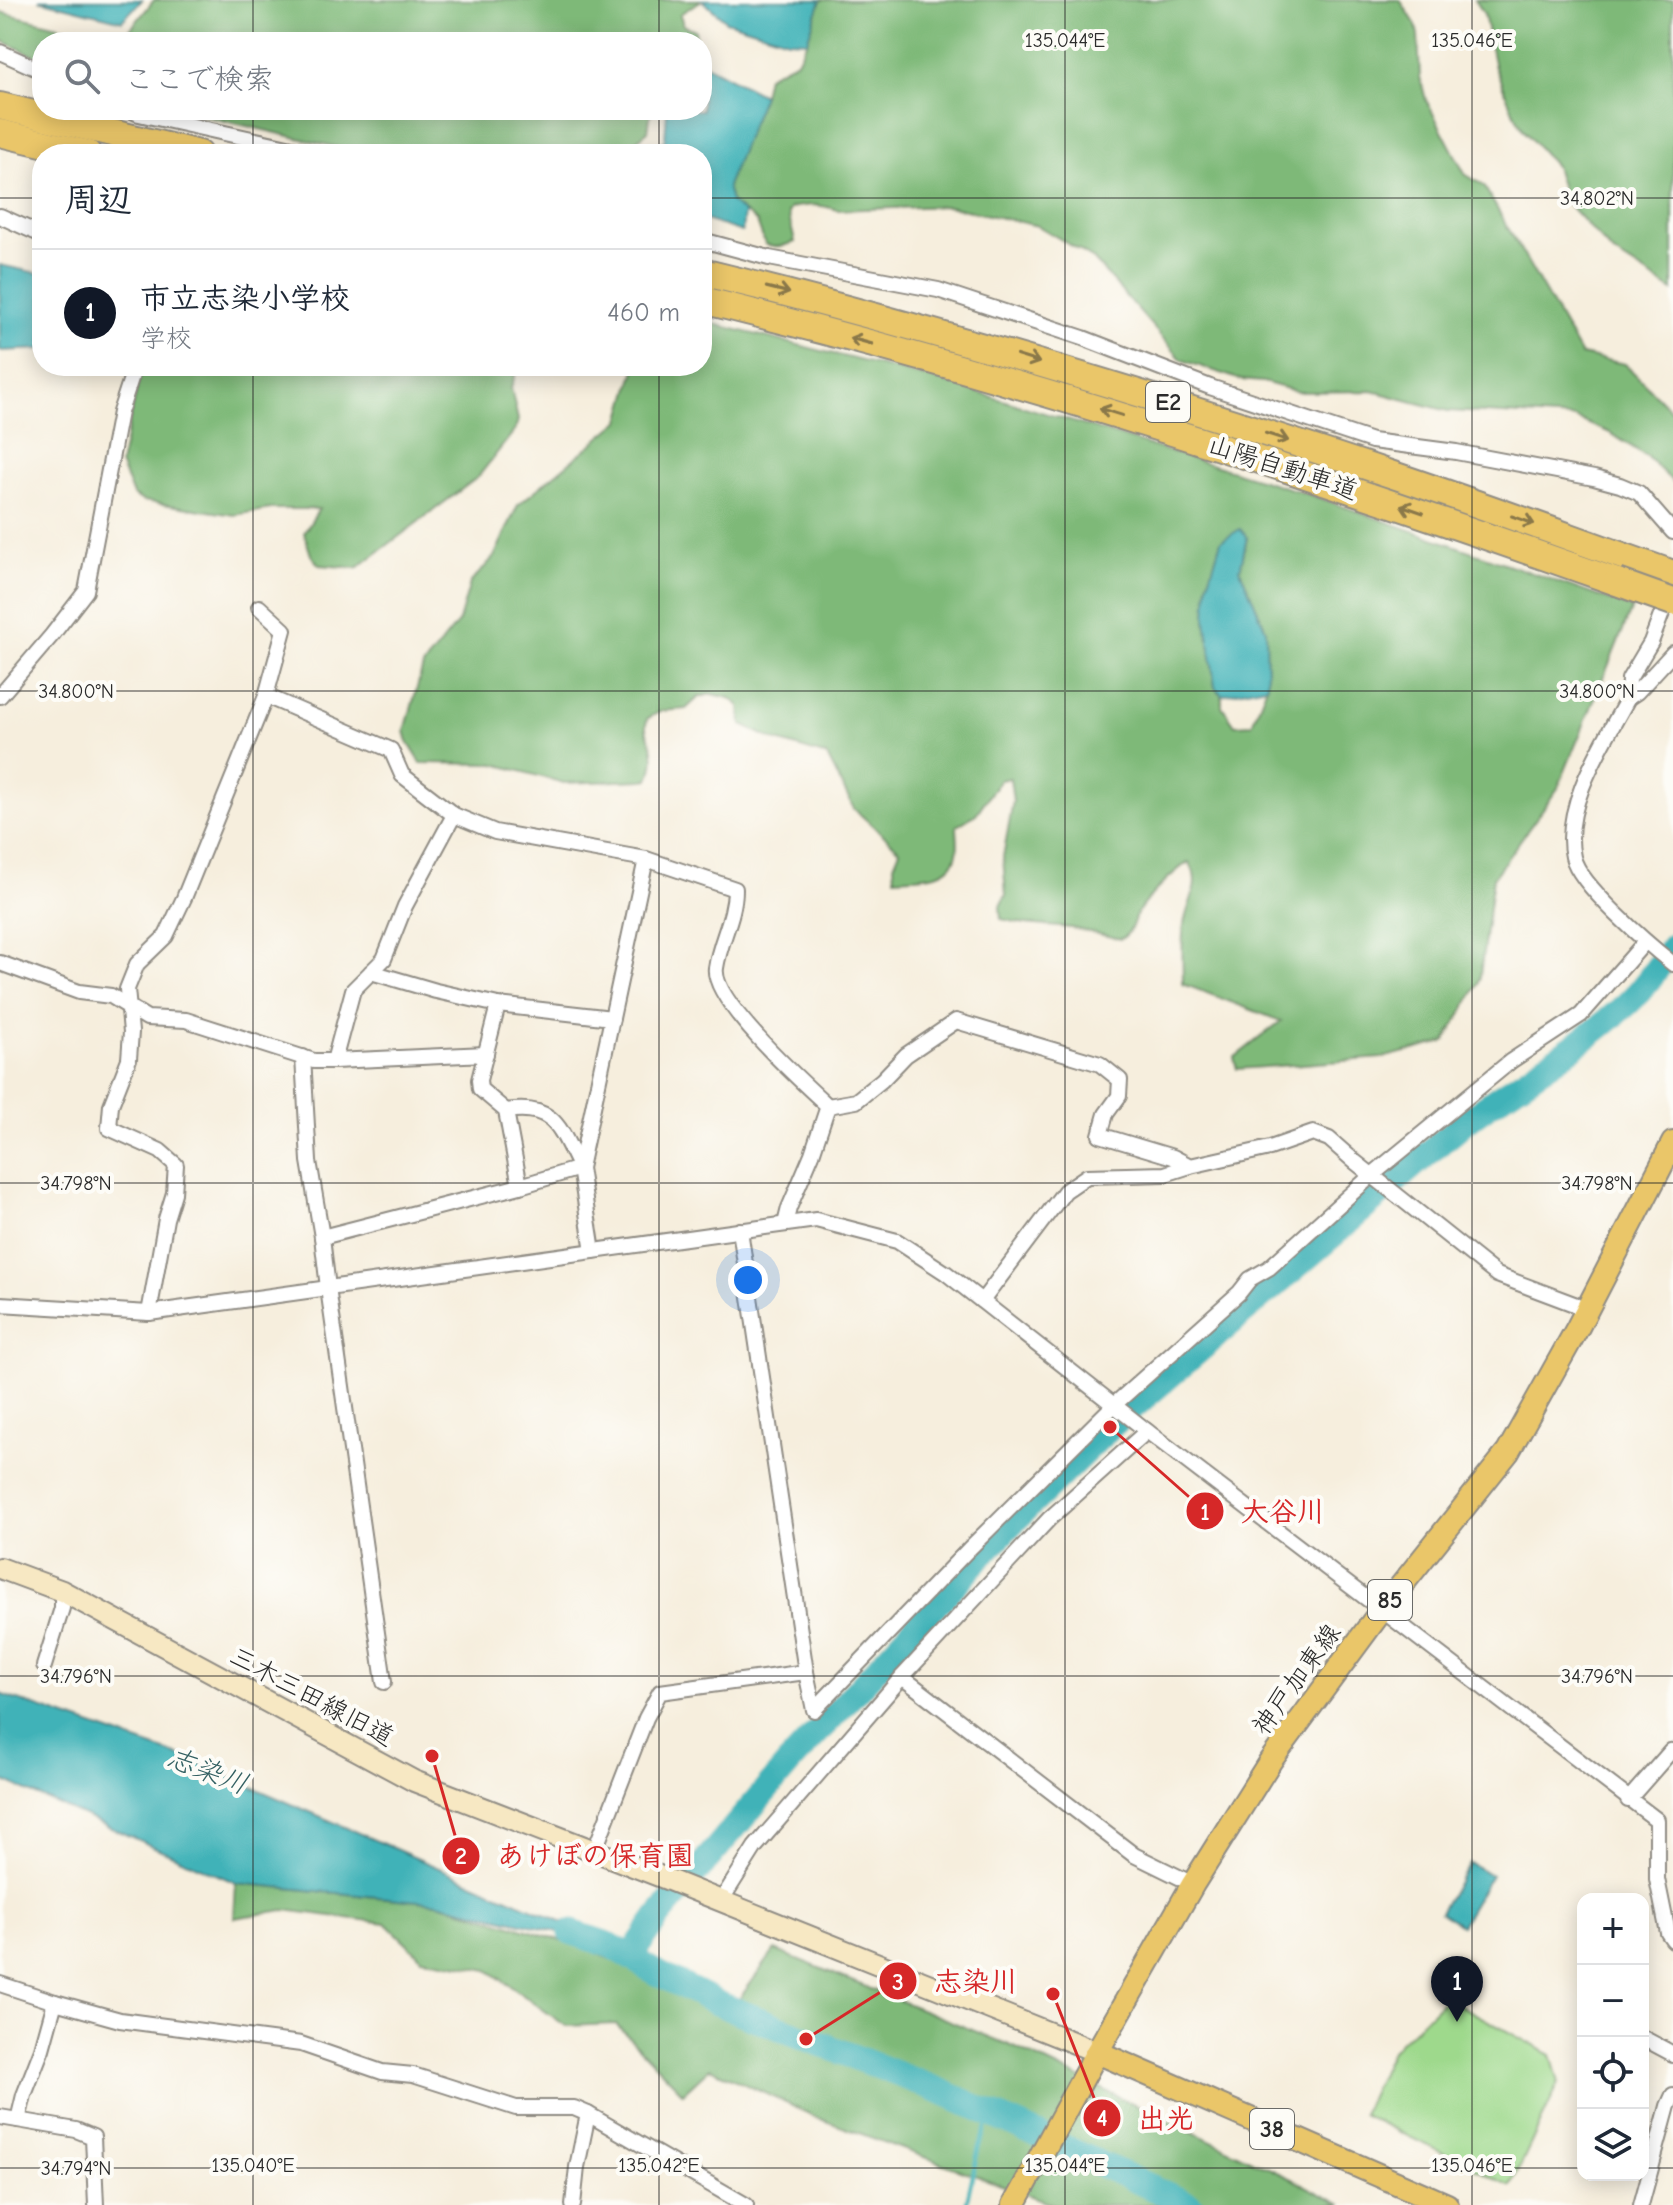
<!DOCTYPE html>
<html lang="ja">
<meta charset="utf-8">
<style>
:root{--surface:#fff;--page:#f6f6f7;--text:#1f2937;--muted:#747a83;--line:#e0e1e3;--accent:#111827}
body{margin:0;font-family:"Comic Neue","Klee One",sans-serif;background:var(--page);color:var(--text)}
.controls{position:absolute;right:24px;bottom:24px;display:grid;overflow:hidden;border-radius:16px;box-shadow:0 4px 20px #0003}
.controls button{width:72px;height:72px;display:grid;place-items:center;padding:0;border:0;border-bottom:2px solid var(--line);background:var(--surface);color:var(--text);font:40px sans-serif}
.you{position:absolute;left:748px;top:1280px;width:28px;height:28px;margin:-20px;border:6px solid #fff;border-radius:50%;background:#1a73e8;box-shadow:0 0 0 12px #1a73e833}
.badge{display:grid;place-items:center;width:52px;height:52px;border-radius:50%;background:var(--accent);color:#fff;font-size:26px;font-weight:700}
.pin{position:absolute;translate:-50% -66px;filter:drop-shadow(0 2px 4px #0008)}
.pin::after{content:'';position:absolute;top:42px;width:28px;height:24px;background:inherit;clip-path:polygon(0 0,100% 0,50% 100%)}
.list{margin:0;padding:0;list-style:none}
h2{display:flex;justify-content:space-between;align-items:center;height:104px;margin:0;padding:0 32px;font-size:34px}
h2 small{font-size:26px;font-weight:400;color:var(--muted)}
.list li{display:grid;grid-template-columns:52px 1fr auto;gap:24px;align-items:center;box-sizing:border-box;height:128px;padding:0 32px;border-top:2px solid var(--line)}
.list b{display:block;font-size:30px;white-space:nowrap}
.list p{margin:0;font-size:26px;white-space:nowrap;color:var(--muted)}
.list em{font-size:26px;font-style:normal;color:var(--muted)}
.icon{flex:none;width:44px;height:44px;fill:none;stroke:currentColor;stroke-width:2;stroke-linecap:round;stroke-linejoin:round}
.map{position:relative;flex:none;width:1673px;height:2205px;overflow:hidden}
.search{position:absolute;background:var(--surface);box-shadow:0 4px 20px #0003;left:32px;top:32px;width:680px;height:88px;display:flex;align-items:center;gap:20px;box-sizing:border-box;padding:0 28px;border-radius:32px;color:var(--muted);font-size:30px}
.panel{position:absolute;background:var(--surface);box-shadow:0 4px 20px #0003;left:32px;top:144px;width:680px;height:232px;border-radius:32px}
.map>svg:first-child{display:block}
.green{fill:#9ed98c;stroke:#64825c;stroke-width:2}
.forest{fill:#7eb978;stroke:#547252;stroke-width:2;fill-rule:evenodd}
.water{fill:#41b2b8;stroke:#366e72;stroke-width:2}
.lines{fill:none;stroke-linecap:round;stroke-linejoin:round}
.stream{stroke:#41b2b8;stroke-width:4}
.river{stroke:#41b2b8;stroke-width:26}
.street-casing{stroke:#908c84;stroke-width:18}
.secondary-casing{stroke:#908c84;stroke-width:24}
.primary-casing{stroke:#908c84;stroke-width:26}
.highway-casing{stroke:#908c84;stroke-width:30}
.street{stroke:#fff;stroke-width:14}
.secondary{stroke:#f7e8c3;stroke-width:20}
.primary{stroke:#eac669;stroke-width:22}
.highway{stroke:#eac669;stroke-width:26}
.highway-bridge-casing{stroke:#908c84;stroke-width:30;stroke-linecap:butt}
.highway-bridge{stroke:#eac669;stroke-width:26}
.oneway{stroke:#8a784a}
.ticks{fill:none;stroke:#2b2b2b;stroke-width:2;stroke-opacity:0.45}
.labels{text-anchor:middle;stroke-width:8;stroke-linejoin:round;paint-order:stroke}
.shield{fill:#fdfcf7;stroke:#6a6a68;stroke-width:2}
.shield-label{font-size:24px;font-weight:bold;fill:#2b2b2b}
.street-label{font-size:26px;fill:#2b2b2b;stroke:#fdfcf7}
.water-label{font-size:28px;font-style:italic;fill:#346163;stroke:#fdfcf7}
.ticks-label{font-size:20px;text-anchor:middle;fill:#2b2b2b;stroke:#fdfcf7;stroke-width:8;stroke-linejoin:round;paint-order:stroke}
.leader{fill:none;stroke:#d62828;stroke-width:3}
.callout-dot{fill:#d62828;stroke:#fdfcf7;stroke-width:3}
.mark-label{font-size:24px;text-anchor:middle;font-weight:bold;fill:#fff}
.callout-label{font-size:28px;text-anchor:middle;font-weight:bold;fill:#d62828;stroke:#fdfcf7;stroke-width:8;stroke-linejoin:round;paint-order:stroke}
</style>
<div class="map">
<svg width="1673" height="2205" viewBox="0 0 1673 2205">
<rect width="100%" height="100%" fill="#fdfcf7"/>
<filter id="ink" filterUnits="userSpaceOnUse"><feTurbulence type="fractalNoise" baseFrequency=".0125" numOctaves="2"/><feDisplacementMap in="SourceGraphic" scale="16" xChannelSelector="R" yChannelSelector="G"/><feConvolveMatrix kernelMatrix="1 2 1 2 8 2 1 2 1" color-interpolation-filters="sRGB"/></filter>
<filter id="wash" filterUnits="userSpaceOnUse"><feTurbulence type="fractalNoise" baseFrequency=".006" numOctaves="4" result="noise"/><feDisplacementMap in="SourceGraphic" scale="32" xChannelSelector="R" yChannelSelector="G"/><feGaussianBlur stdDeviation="1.8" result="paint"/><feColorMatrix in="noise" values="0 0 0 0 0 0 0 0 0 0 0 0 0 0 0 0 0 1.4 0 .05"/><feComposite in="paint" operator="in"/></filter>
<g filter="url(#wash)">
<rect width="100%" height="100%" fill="#f6eedd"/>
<path class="green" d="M1446,1998L1551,2055L1559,2083L1511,2186L1362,2114L1391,2051Z"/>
<g class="forest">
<path d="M154,0H702L680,14L683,25L695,30L696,42H42V59L0,40V12L121,41Z"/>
<path d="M821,0H1400L1416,25L1418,35L1420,77L1426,100L1465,174L1484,186L1581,355L1625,364L1673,412V482L1646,456L1610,433L1575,418L1448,411L1372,391L1299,392L1263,382L1241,380L1182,360L1092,258L1038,226L948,206L837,210C820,204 809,204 791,208L788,213L795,242C785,245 775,249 765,244L757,222L731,202L727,186L763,95L767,76L797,61L807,41Z"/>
<path d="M1475,0H1673V291L1612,252L1566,202L1555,166L1524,131L1513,111L1495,68L1484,14Z"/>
<path d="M179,110H651L648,131L620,154H366Z"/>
<path d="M702,321L934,379L1308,494L1632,608L1558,788L1493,878L1479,983L1445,1042L1382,1058L1237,1069L1234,1058L1281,1021L1183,984C1183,965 1181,943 1184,924C1188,901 1203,884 1189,862C1176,869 1146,899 1138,912C1131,925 1134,930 1121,939L1071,928L1025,924L1001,919L1000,906L1006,895L1003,857L1013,801L1010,778L1000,780L976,814L957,826C957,835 959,845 957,853C952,880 916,876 895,878L894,865L900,850L854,809L827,756L774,740L742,725L740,706L730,698L712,694L699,697L686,709L661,711L647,719C644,731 648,733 652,745C655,757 654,768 649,779L643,780L564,783L495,764L421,763L408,742L405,731L423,666L459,621L470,583L494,557L518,505L620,421L636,366H702ZM1247,538L1240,570L1266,630L1267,686L1252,724L1235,725L1222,706V695L1215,687L1206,619L1208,584L1221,541Z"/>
<path d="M142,366H518L511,388L518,420L515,430L478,477L357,568L319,565L311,555L304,533L319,509H271L234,515L143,501L133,495L120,464Z"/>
<path d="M236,1883L438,1903L584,1947L728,2014L775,1950L1014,2047L1300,2183L1342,2205H1056L818,2118L710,2068L683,2093L616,2024L566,2026L488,1970L422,1958L386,1923L284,1910L234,1918Z"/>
</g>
<g class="water">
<path d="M39,0H142L122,21Z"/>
<path d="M702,0H821L807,41L788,40L726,21Z"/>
<path d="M702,63L763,95L727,186L731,202L744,213L742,232L702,219V154H647L665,140L667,110H702Z"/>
<path d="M0,265L42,274V349L0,351Z"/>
<path d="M1240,529L1247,537L1240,570L1266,630L1267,686L1222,695L1215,687L1206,619L1208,584L1221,541Z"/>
<path d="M0,1694L188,1759L621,1947L438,1903L236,1883L0,1779Z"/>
<path d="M1469,1863L1491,1875L1461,1925L1440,1912Z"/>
</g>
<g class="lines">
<path class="stream" d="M966,2205L979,2146L992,2114"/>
<g class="river">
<path d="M571,1932L610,1945L653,1971L717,2003L943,2092L1190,2205"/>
<path d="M630,1957L659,1916L790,1762L1011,1524L1110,1427L1463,1123C1517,1082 1577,1050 1627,1004C1645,988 1659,965 1673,946"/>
</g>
</g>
</g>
<g filter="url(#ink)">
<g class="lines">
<g class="street-casing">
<g id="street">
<path d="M0,52L42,71"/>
<path d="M130,110L139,114L319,154"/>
<path d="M0,216L42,235"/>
<path d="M702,240L769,258L938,290L1083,338L1210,387L1372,441L1456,452L1594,478L1620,485L1639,493L1673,532"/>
<path d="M1673,653L1637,692L1628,698C1605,741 1561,806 1573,857C1579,885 1649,945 1673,964"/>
<path d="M0,696L52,635L86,591L120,412L135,366"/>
<path d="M266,696L391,750L402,775L454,815L495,832L646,859L735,889C735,917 720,940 716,968C711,1000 803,1083 828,1106"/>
<path d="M1628,698L1629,679L1651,642L1673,584"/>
<path d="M0,963L79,992L111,996L147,1018L186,1020L314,1061H334L353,990L384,959L405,906L454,815"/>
<path d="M371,972L436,991L498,1005L612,1018"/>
<path d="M498,1005L479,1080L480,1089L506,1111L520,1186"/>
<path d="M303,1057L309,1161L322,1237L328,1288L384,1682"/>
<path d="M334,1061L486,1054"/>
<path d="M828,1106L856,1101L882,1080L906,1055L956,1021L1100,1064L1120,1080L1119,1096L1106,1114L1100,1135L1173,1157L1190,1166"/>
<path d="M785,1224L789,1208L812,1154L828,1106"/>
<path d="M322,1237L520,1186L580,1168C560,1130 556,1103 506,1111"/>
<path d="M593,1251L580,1168L646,859"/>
<path d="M982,1301L1065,1191L1087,1176L1165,1174L1190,1166L1270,1148L1313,1133L1329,1139L1354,1161L1497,1275L1574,1304L1586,1313"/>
<path d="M0,1304L149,1313L816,1220L897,1241L946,1273L1147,1431L1657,1820V1879L1668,1933L1673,1940"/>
<path d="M149,1313L166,1219L174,1193L176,1165L160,1151L109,1128L111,1105L129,1059L131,1032L127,989L137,964L166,936L184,898L266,696L284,630L259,607"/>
<path d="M1147,1431L1049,1519L902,1677L1134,1855L1193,1884"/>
<path d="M44,1666L62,1608V1591"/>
<path d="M806,1672L814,1710L969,1549L1115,1404L1239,1293L1250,1279L1269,1268L1372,1175L1511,1061L1581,1015L1645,942"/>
<path d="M1628,1800L1671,1751L1673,1752"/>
<path d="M594,1852L646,1718L660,1692L806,1672L740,1230"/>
<path d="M721,1901L755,1847L902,1677"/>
<path d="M0,1984L55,2002"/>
<path d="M1643,2038L1673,2054"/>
<path d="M0,2117L76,2130L93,2137L96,2205"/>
<path d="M18,2120L24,2095L42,2049L55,2002L120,2020L301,2044L382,2072L413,2075L516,2108H574L588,2114L746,2205"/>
<path d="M573,2205L577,2167L588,2114"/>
<path d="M1641,2205L1668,2106L1673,2095"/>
</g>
</g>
<g class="secondary-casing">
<path id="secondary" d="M0,1568L62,1591L414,1781L659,1876L1097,2052"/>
</g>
<g class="primary-casing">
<g id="primary">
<path d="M1097,2052L1447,2205"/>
<path d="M1014,2205L1097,2052L1193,1884L1271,1760L1381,1611L1508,1452L1578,1327L1673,1143"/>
</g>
</g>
<g class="highway-casing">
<g id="highway">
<path d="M0,106L199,154"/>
<path d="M0,133L88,154"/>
<path d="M702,272C937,329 1169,400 1399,477C1491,508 1582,542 1673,574"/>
<path d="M702,300C1013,375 1315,475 1617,582"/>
</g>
</g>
<use href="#street" class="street"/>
<use href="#secondary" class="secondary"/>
<use href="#primary" class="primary"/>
<use href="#highway" class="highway"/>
<g class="highway-bridge-casing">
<path id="highway-bridge" d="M1617,582L1673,602"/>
</g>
<use href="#highway-bridge" class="highway-bridge"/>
</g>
<defs><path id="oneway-shaft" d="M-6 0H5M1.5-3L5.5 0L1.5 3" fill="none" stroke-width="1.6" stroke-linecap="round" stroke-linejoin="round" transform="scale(2)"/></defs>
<g class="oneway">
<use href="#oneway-shaft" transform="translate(778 290) rotate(14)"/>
<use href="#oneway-shaft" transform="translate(861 341) rotate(-165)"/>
<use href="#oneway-shaft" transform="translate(1028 359) rotate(17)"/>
<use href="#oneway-shaft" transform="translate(1111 412) rotate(-163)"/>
<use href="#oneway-shaft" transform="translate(1277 437) rotate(18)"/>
<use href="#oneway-shaft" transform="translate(1412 509) rotate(-161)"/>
<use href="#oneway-shaft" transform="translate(1523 520) rotate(19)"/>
</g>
</g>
<path class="ticks" d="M253,0V42M659,0V42M1065,0V2205M1472,0V2205M253,110V154M659,110V154M0,198H42M702,198H1673M253,366V2205M659,366V2205M0,691H1673M0,1183H1673M0,1676H1673M0,2168H1583M1643,2168H1673"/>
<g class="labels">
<g class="shield">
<rect x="1146" y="382" width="44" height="40" rx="6"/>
<rect x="1368" y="1580" width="44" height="40" rx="6"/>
<rect x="1250" y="2109" width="44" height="40" rx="6"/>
</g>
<g class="shield-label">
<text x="1168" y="410">E2</text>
<text x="1390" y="1608">85</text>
<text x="1272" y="2137">38</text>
</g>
<g class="street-label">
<text transform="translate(1283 467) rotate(18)" y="9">山陽自動車道</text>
<text transform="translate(1296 1679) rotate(-54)" y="9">神戸加東線</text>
<text transform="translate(312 1696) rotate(28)" y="9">三木三田線旧道</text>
</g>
<g class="water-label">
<text transform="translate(208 1770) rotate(21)" y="10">志染川</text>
</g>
</g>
<g class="ticks-label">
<text x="1065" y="47">135.044°E</text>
<text x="1472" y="47">135.046°E</text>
<text x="1597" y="205">34.802°N</text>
<text x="76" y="698">34.800°N</text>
<text x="1597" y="698">34.800°N</text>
<text x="76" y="1190">34.798°N</text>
<text x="1597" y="1190">34.798°N</text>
<text x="76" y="1683">34.796°N</text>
<text x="1597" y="1683">34.796°N</text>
<text x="253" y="2172">135.040°E</text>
<text x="659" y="2172">135.042°E</text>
<text x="1065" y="2172">135.044°E</text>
<text x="1472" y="2172">135.046°E</text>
<text x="76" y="2175">34.794°N</text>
</g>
<path class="leader" d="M1110 1427L1205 1511M432 1756L461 1856M806 2039L898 1981M1053 1994L1102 2118"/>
<g class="callout-dot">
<circle cx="1110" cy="1427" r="8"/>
<circle cx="432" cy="1756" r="8"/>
<circle cx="806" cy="2039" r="8"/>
<circle cx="1053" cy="1994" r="8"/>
<circle cx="1205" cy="1511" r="20"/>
<circle cx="461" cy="1856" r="20"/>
<circle cx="898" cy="1981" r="20"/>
<circle cx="1102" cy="2118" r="20"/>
</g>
<g class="mark-label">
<text x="1205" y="1520">1</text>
<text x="461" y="1864">2</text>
<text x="898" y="1990">3</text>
<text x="1102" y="2126">4</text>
</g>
<g class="callout-label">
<text x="1283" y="1521">大谷川</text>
<text x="595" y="1865">あけぼの保育園</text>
<text x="976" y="1991">志染川</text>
<text x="1166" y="2128">出光</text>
</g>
</svg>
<div class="controls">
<button>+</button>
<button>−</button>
<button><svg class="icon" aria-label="locate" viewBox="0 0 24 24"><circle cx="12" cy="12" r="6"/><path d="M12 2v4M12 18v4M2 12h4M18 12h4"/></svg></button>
<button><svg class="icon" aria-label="layers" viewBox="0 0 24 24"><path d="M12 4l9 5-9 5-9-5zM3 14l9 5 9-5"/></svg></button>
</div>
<div class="you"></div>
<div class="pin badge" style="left:1457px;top:2022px">1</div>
<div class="search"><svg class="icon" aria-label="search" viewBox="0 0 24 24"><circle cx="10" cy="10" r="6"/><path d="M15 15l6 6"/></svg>ここで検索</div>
<section class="panel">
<h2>周辺<small></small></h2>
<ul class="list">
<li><span class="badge">1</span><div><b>市立志染小学校</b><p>学校</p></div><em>460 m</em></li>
</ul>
</section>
</div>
